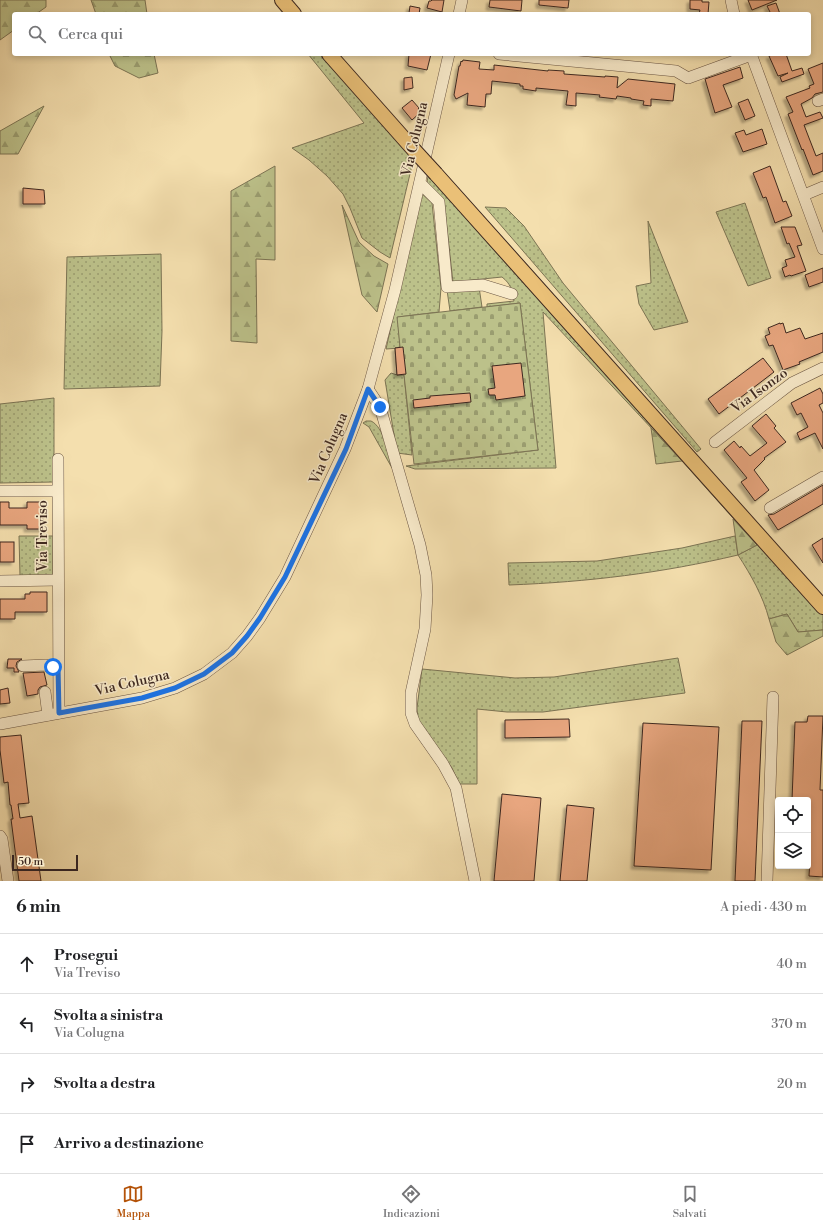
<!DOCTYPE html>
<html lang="it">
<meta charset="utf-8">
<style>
:root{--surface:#fff;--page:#f6f6f6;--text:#202124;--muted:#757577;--line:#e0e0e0;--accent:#b45309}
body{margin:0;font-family:"Libre Bodoni",serif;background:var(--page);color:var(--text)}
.controls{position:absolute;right:12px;bottom:12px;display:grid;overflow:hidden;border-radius:4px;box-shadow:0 2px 6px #0003}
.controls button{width:36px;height:36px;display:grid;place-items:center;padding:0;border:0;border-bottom:1px solid var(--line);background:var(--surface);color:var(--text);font:20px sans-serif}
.scale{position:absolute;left:12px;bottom:10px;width:66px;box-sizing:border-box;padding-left:4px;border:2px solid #3c271f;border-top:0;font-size:11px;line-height:14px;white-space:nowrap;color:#3c271f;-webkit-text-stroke:3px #f8eaca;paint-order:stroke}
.stop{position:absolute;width:12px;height:12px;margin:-9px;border:3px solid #1a73e8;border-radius:50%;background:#fff}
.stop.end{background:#1a73e8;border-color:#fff;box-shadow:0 1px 4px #0008}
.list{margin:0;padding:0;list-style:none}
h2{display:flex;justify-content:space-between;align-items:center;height:52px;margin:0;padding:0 16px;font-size:17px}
h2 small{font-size:13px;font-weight:400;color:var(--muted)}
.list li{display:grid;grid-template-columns:26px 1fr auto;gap:12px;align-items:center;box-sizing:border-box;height:60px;padding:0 16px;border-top:1px solid var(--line)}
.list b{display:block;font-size:15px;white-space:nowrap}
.list p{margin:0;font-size:13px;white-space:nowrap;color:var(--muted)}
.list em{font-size:13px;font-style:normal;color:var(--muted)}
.icon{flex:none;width:22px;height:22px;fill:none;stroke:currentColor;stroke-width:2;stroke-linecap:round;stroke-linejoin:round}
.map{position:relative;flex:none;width:823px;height:881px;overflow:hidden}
.search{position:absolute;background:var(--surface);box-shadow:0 2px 6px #0003;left:12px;right:12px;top:12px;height:44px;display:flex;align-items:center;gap:10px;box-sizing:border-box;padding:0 14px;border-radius:4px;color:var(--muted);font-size:15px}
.sheet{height:292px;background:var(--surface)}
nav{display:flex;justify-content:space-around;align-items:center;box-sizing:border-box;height:56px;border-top:1px solid var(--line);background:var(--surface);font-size:11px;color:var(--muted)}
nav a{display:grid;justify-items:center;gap:2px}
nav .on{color:var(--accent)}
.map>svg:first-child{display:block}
.grass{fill:url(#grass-dots);stroke:#7c7454}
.forest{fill:url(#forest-firs);stroke:#7c7454}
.cemetery{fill:url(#cemetery-stones);stroke:#7c7454}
.building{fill:#e8a67f;stroke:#3c271f;filter:url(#shadow)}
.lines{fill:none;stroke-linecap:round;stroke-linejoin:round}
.minor-casing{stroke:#6a5543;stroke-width:12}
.major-casing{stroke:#3c271f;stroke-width:16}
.minor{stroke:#f8eaca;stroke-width:11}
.major{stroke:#eac077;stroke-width:14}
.major-bridge-casing{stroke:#3c271f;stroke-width:16;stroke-linecap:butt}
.major-bridge{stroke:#eac077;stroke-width:14}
.route{stroke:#1a73e8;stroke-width:5}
.labels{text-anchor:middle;stroke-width:3;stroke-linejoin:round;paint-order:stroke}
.street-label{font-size:14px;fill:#3c271f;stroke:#f8eaca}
</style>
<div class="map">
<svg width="823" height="881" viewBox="0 0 823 881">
<defs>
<pattern id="grass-dots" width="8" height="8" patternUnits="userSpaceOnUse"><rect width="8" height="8" fill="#bcc18a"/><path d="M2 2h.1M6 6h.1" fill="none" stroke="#9a9d70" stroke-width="1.8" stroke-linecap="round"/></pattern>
<pattern id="forest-firs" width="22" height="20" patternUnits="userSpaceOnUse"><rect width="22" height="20" fill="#bcc18a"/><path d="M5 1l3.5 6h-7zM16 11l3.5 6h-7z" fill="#9a9d70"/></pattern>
<pattern id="cemetery-stones" width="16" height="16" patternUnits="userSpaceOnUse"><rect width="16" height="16" fill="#bcc18a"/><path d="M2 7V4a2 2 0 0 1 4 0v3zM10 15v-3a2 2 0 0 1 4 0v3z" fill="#9a9d70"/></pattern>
<filter id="shadow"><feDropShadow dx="-3" dy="3" stdDeviation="1" flood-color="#0004"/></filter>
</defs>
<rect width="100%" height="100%" fill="#f4dfae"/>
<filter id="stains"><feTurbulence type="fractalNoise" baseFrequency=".005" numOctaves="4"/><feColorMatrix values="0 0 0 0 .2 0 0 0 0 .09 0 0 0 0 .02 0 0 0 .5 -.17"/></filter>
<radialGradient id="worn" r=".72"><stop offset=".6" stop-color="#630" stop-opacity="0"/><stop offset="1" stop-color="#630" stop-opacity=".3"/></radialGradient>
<g class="grass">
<path d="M308,54H322L414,157L390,258L380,252L362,238L350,208L343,194L327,176L309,160L292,148L364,123Z"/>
<path d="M429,171L823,613V630L798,632L787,614L769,619C763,596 751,575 738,555C662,573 588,582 509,585L508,563L597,561L682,548L735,536L738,555L757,545L682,461L543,312L556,468L415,469L406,466L538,450L520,303L487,307V304L514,301C512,290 511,284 502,277L453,282L444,202L427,182Z"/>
<path d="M421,193L432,203L441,288L439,312L398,317L400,348L386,349Z"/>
<path d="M745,203L771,278L748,286L716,212Z"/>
<path d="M485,207L506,208L524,226L563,283L701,449L697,452Z"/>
<path d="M648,221L688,322L654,330L639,304L636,286L651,283Z"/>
<path d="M161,254L162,331L160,386L64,389L67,257Z"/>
<path d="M479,287L482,307L450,311L447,290Z"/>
<path d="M391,373L397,375L404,374L412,455L397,453L385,380Z"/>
<path d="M54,398V482L0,483V404Z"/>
<path d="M366,421H371C384,427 389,455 392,468L369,427L363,423Z"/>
<path d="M19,536H53V576H20Z"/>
<path d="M678,658L685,693L543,712H507L477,709V784H459L452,768L418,720L417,708L422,669L515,678L554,677Z"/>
</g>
<g class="forest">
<path d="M0,0H46V7L36,14H14V30L0,40Z"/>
<path d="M91,0H145L147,14H96Z"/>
<path d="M109,54H154L158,73L139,78L115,66Z"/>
<path d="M44,106L18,154H0V131Z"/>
<path d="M275,166V260L256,259L257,343L231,341V191Z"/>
<path d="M342,205L359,242L374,256L388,264L377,312L362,295Z"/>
<path d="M651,428L682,461L656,464Z"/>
<path d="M733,519L757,545L738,555Z"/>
<path d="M787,614L798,632L823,630V636L787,655L776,642L769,619Z"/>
</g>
<path class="cemetery" d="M520,303L538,450L414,464L404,375H397L395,348L400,347L397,317Z"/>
<g class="building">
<path d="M432,0H444L442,12L427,8L429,1H431Z"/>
<path d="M490,0H522L521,11L489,7Z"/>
<path d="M539,0H569L568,8L539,5Z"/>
<path d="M690,0H702V2H709L708,14H699L700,10L690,9Z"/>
<path d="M748,0H777L752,10Z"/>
<path d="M776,3L780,14H771L767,6Z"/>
<path d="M410,6L420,8L419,14L409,13Z"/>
<path d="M409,54H431L427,70L408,66Z"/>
<path d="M776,54H786L792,71L802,68L804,74L782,82L780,77L788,73L778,76L769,56Z"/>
<path d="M463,60L480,62L479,69L494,70V65L548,71V70L564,71V74L605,77V76L618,77L617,88L628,79L675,84L673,101L651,99V106L643,105L644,101L631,99V98L617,96L616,99L599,97L600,95L576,93V106L566,105L568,91L536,88V91L523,89V86H520V84L492,81L491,94H486L485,107L467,105L468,93L456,99L454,95L459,66H460L461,61L462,62Z"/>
<path d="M823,63V92L815,94L812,98L801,104L806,117L820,112L823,118L804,125L816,156L823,153V171L813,175L803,149L802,150L788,114L793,112L786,97L810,88L809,86L814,84L808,69Z"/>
<path d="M740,67L743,78L723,85L732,107L715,113L705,79Z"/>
<path d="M412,77L413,88L404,90V78Z"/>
<path d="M748,99L755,116L745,120L738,103Z"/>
<path d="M412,100L419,108L418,109L421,112L412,120L402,108Z"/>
<path d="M762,129L767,144L743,152L735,133L744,130L746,135Z"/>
<path d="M770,166L783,202L786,201L792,216L775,223L766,197L763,198L753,173Z"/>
<path d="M23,188L44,190L45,204H23Z"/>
<path d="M781,227H795L802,245L797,246L806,271L791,276L790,275L785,277L782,268L787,266L785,260L795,257L789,243L787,244Z"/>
<path d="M823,268V282L809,287L805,275Z"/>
<path d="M780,323V324L783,323L786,333L800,328L805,339L823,333V352L799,362L800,364L783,370L773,345L769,346L765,336L770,334L768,328Z"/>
<path d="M403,347L406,374L397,375L395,348Z"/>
<path d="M763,358L774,372L719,414L708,399Z"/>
<path d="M521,363L525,396L496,400L495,395H489L488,389L495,388L492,366Z"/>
<path d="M820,388L823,394V403L819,405L823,413V449L815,433L800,440L797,433L808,427L801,413L797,415L791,403Z"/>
<path d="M470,393L471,402L414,408L413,400L430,398V396Z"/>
<path d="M766,414L776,426L774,428L786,442L764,458L765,459L754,470L769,490L755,501L741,482L747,478L724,450L734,441L740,448L741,446L750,456L767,443L752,426Z"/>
<path d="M823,485V504L778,530L768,515L774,514Z"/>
<path d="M0,502H9V508H27V502H43V529H27V525H0Z"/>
<path d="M823,538V563L812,545Z"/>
<rect x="0" y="542" width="14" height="20"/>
<path d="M30,592H47V612H15V619H0V599H25V594H30Z"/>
<path d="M8,659H22L17,662L16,666L19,672H14V668H7Z"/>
<path d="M44,672L47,685L40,687L38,690V694L27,696L23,673Z"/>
<path d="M8,688L10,703L0,704V690Z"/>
<path d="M808,716H823L820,790H823V877L809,876L810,857L808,856V800H792L795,722H807Z"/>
<path d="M569,719L570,737L505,738V720Z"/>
<path d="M742,721H762L755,881H735Z"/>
<path d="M643,723L719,727L711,870L634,866Z"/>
<path d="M21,735L29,803L18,804L20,818L32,816L41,881H19L11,819H13L11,805H10L8,782L4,783L0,750V737Z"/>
<path d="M502,794L541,798L534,881H494Z"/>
<path d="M567,805L594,808L587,881H560Z"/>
</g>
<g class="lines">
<g class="minor-casing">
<g id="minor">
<path d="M731,0L734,14"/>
<path d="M459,14L462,0"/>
<path d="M499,54L676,71L688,78L751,55"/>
<path d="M751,54L823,249"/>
<path d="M818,101L823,99"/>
<path d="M420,183L439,202L447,287L483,285L512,294"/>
<path d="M804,195L823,187"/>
<path d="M368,389L380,407L420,545L426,575L427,595L425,629L411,693V713L415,724L443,764L456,788L475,881"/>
<path d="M715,442L792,383L823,368"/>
<path d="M58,459L59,713"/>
<path d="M0,491H57"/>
<path d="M770,508L823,477"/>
<path d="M0,581L58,580"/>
<path d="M23,666L46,665L49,667H58"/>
<path d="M45,692L48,715"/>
<path d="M0,724L142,698L175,688L204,674L232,653L247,636L260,618L285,577L345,449L368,389L395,290L449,54"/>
<path d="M0,836L2,839L8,881"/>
<path d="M767,881L773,697"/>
</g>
</g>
<g class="major-casing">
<g id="major">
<path d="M282,0L294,14"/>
<path d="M329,54L414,150"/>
<path d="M436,174L823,607"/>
</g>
</g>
<use href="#minor" class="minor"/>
<use href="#major" class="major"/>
<g class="major-bridge-casing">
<path id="major-bridge" d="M414,150L436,174"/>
</g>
<use href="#major-bridge" class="major-bridge"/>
</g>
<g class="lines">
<path class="route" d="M53,667H58L59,713L142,698L175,688L204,674L232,653L247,636L260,618L285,577L346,449L368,389L380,407"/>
</g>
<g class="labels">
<g class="street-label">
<text transform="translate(414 139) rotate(-77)" y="5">Via Colugna</text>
<text transform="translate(759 390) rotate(-36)" y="5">Via Isonzo</text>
<text transform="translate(328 448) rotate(-67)" y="5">Via Colugna</text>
<text transform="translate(42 536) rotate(-90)" y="5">Via Treviso</text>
<text transform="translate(132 682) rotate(-13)" y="5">Via Colugna</text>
</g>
</g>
<rect width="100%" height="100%" filter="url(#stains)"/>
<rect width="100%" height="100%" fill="url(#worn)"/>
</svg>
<div class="controls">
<button><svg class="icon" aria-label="locate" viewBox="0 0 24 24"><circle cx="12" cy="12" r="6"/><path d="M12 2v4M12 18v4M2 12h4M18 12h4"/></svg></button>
<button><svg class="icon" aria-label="layers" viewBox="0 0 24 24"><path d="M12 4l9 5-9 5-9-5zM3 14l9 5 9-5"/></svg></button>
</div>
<div class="scale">50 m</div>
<div class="stop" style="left:53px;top:667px"></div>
<div class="stop end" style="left:380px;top:407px"></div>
<div class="search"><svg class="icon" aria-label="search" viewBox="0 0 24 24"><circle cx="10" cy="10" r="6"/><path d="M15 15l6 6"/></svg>Cerca qui</div>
</div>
<section class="sheet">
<h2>6 min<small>A piedi · 430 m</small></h2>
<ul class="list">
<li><svg class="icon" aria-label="ahead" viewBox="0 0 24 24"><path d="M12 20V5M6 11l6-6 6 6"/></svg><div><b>Prosegui</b><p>Via Treviso</p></div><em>40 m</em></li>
<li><svg class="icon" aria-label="left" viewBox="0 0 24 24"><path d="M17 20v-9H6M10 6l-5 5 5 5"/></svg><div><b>Svolta a sinistra</b><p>Via Colugna</p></div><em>370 m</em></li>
<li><svg class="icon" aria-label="right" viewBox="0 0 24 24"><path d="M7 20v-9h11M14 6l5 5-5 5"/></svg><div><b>Svolta a destra</b></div><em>20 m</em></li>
<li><svg class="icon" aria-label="arrive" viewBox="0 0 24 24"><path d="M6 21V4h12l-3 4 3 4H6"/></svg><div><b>Arrivo a destinazione</b></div></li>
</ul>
</section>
<nav>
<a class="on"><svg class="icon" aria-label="map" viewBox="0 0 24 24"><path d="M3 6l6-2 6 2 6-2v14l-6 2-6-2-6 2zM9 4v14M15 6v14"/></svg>Mappa</a>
<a><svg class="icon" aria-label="directions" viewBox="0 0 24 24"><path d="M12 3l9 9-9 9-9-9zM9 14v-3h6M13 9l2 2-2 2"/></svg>Indicazioni</a>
<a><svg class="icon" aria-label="saved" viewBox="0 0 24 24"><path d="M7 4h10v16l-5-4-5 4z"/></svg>Salvati</a>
</nav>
